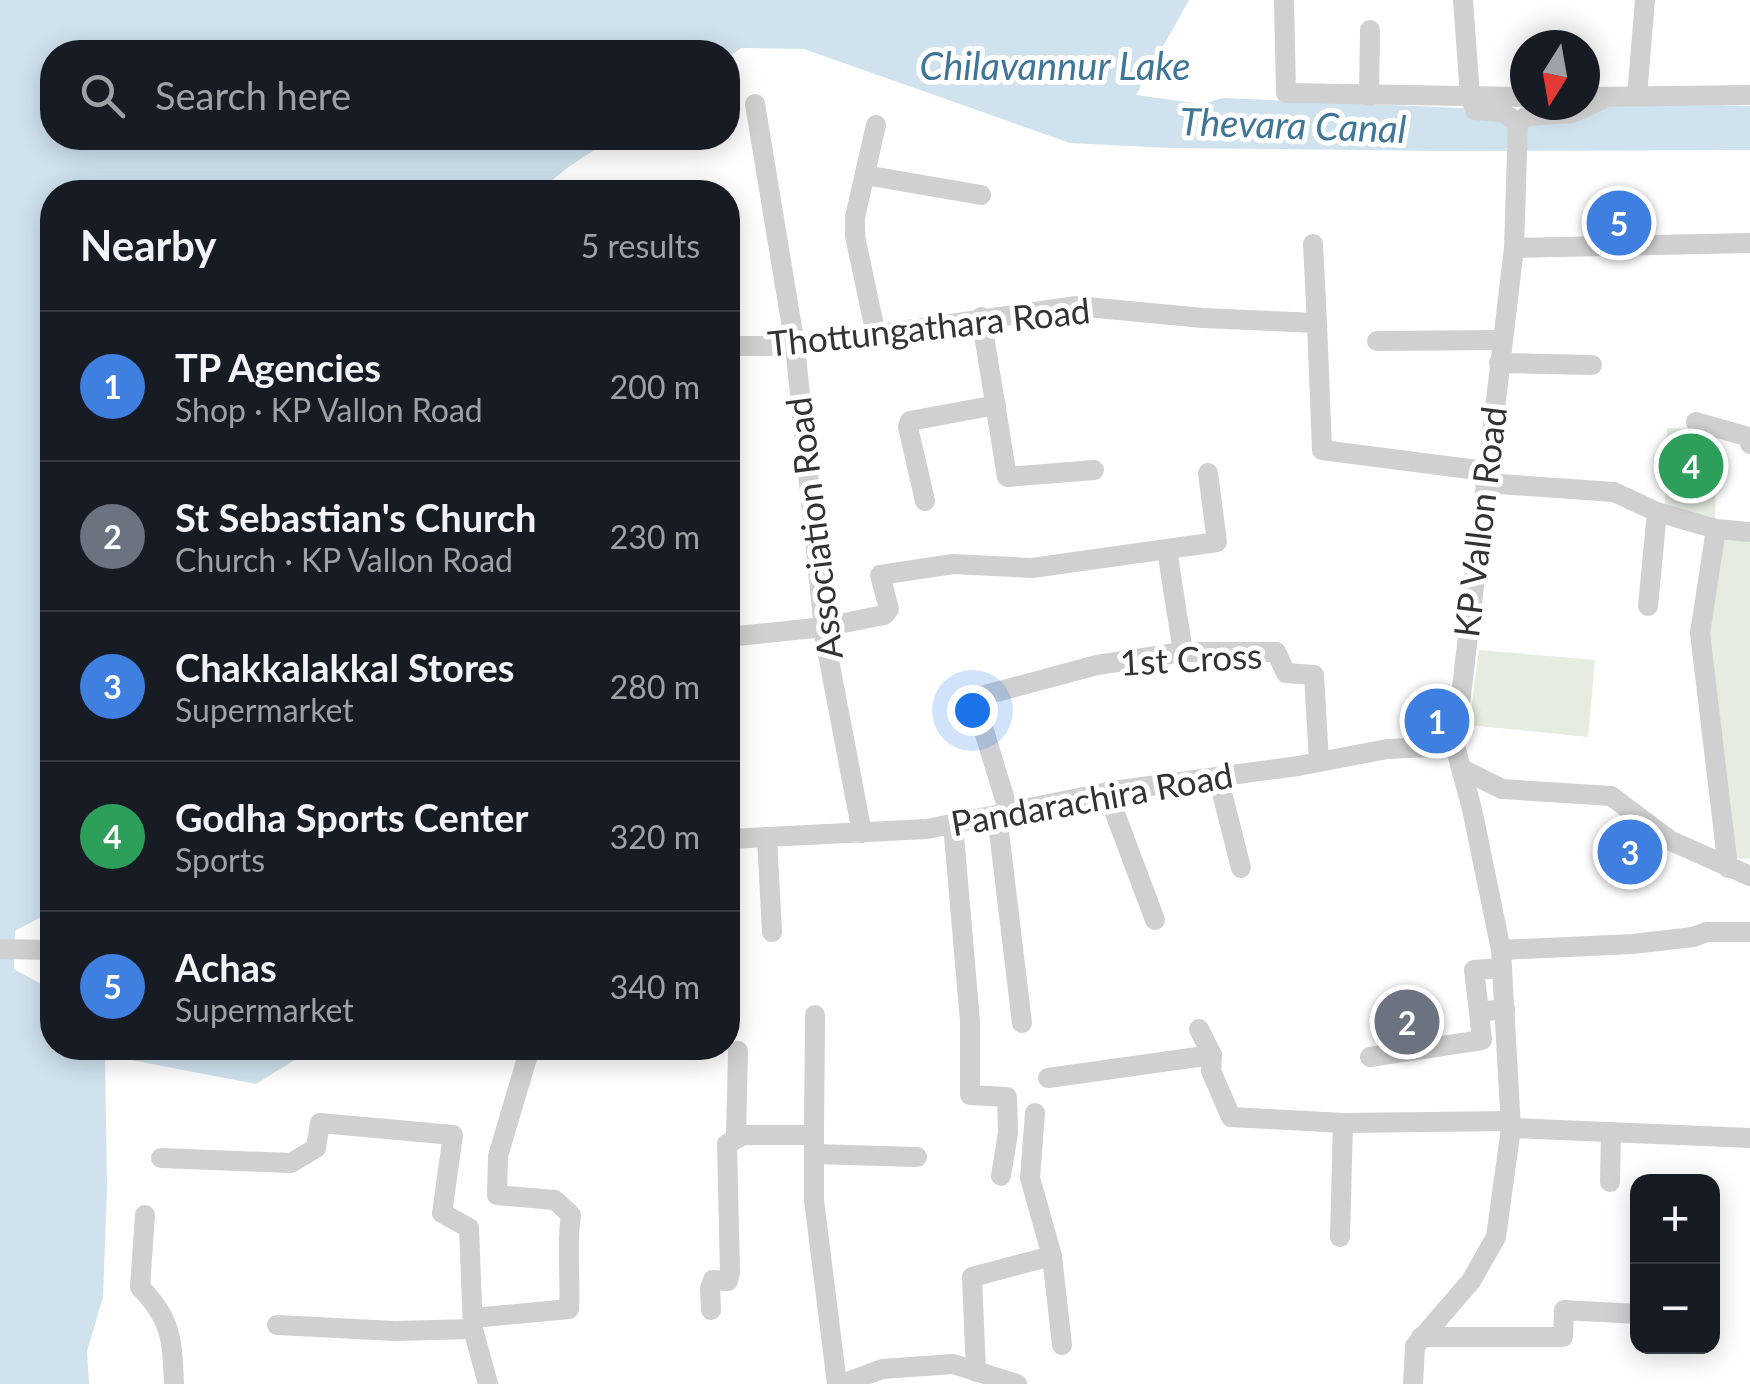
<!DOCTYPE html>
<meta charset="utf-8">
<style>
:root{--surface:#171b24;--page:#242831;--text:#f1f3f6;--muted:#9ea1a6;--line:#363941;--accent:#8c9099}
body{margin:0;font-family:Lato,sans-serif;background:var(--page);color:var(--text)}
.controls{position:absolute;right:30px;bottom:30px;display:grid;overflow:hidden;border-radius:20px;box-shadow:0 5px 25px #0003}
.controls button{width:90px;height:90px;display:grid;place-items:center;padding:0;border:0;border-bottom:2px solid var(--line);background:var(--surface);color:var(--text);font:50px sans-serif}
.compass{position:absolute;left:1510px;top:30px;width:90px;height:90px;border-radius:50%;background:var(--surface);box-shadow:0 5px 25px #0003;rotate:191deg}
.you{position:absolute;left:972px;top:710px;width:35px;height:35px;margin:-25px;border:8px solid #fff;border-radius:50%;background:#1a73e8;box-shadow:0 0 0 15px #1a73e833}
.badge{display:grid;place-items:center;width:65px;height:65px;border-radius:50%;background:var(--accent);color:#fff;font-size:32px;font-weight:700}
.pin{position:absolute;translate:-50% -50%;border:5px solid #fff;box-shadow:0 2px 10px #0006}
.list{margin:0;padding:0;list-style:none}
h2{display:flex;justify-content:space-between;align-items:center;height:130px;margin:0;padding:0 40px;font-size:42px}
h2 small{font-size:32px;font-weight:400;color:var(--muted)}
.list li{display:grid;grid-template-columns:65px 1fr auto;gap:30px;align-items:center;box-sizing:border-box;height:150px;padding:0 40px;border-top:2px solid var(--line)}
.list b{display:block;font-size:38px;white-space:nowrap}
.list p{margin:0;font-size:32px;white-space:nowrap;color:var(--muted)}
.list em{font-size:32px;font-style:normal;color:var(--muted)}
.icon{flex:none;width:55px;height:55px;fill:none;stroke:currentColor;stroke-width:2;stroke-linecap:round;stroke-linejoin:round}
.map{position:relative;flex:none;width:1750px;height:1384px;overflow:hidden}
.search{position:absolute;background:var(--surface);box-shadow:0 5px 25px #0003;left:40px;top:40px;width:700px;height:110px;display:flex;align-items:center;gap:25px;box-sizing:border-box;padding:0 35px;border-radius:40px;color:var(--muted);font-size:38px}
.panel{position:absolute;background:var(--surface);box-shadow:0 5px 25px #0003;left:40px;top:180px;width:700px;height:880px;border-radius:40px}
.map>svg:first-child{display:block}
.green{fill:#e6ecdf}
.water{fill:#cfe2ee}
.lines{fill:none;stroke-linecap:round;stroke-linejoin:round}
.minor{stroke:#d0d0d0;stroke-width:20}
.labels{text-anchor:middle;stroke-width:10;stroke-linejoin:round;paint-order:stroke}
.street-label{font-size:35px;fill:#333;stroke:#fff}
.water-label{font-size:38px;font-style:italic;fill:#3f7597;stroke:#fff}
</style>
<div class="map">
<svg width="1750" height="1384" viewBox="0 0 1750 1384">
<rect width="100%" height="100%" fill="#fff"/>
<g class="green">
<path d="M1667,428L1718,430L1715,520L1665,505Z"/>
<path d="M1722,535L1750,537V859L1736,858L1707,634Z"/>
<path d="M1479,650L1595,660L1588,737L1469,725Z"/>
</g>
<path class="water" d="M0,0H1189L1136,95L1202,104L1223,98L1533,111L1639,104L1750,106V150L1441,151L1171,148L1070,143L804,49L741,48L728,58V52H52V138H612L567,168L538,192H52V911L15,931L14,969L52,990V1048H314L256,1084L105,1055L107,1189L103,1297L87,1351L89,1384H0Z"/>
<g class="lines">
<g class="minor">
<path d="M1284,0L1286,93L1525,97"/>
<path d="M1463,0L1470,96L1475,110L1501,112L1518,122"/>
<path d="M1369,96L1370,30"/>
<path d="M1637,96L1645,0"/>
<path d="M1585,97L1750,95"/>
<path d="M755,104L795,346L825,639L862,833"/>
<path d="M1518,122L1527,116L1572,113L1601,100"/>
<path d="M865,175L981,195"/>
<path d="M1313,244L1317,323"/>
<path d="M1514,248L1750,243"/>
<path d="M981,317L1007,477L1094,470"/>
<path d="M876,335L855,236V217L876,125"/>
<path d="M1377,341L1502,340"/>
<path d="M728,346H795L1076,306L1203,318L1317,323L1322,450L1485,471"/>
<path d="M1499,363L1592,365"/>
<path d="M1696,422L1749,437L1750,444"/>
<path d="M1485,483L1614,492L1657,512L1716,529L1750,532"/>
<path d="M925,501L908,427L910,421L996,405"/>
<path d="M1716,529L1700,633L1728,868"/>
<path d="M1167,550L1183,652"/>
<path d="M1648,606L1657,512"/>
<path d="M728,637L824,627L884,615L889,609L880,575L953,564L1032,568L1217,542L1208,473"/>
<path d="M1462,769L1502,789L1611,796L1671,841L1750,876"/>
<path d="M1218,777L1241,868"/>
<path d="M1107,792L1155,920"/>
<path d="M1009,813L974,698L1097,665L1183,652H1276L1286,673L1314,675L1319,762"/>
<path d="M997,815L1022,1023"/>
<path d="M953,824L970,1021V1095L1007,1097L1008,1133L1001,1176"/>
<path d="M767,837L772,932"/>
<path d="M728,839L927,829L1113,791L1298,766L1387,749L1455,746"/>
<path d="M0,949L52,950"/>
<path d="M1501,950L1633,944L1693,937L1707,932H1750"/>
<path d="M1479,1012L1474,970L1502,968"/>
<path d="M1199,1029L1212,1055L1211,1071L1231,1117L1343,1123L1510,1121"/>
<path d="M1370,1057L1482,1040L1479,1012L1505,1009"/>
<path d="M1048,1078L1212,1055"/>
<path d="M1511,1128L1750,1138"/>
<path d="M814,1135L815,1015"/>
<path d="M736,1138L738,1051"/>
<path d="M814,1154L917,1157"/>
<path d="M161,1158L291,1163L316,1148L320,1123L453,1135L442,1213L469,1228L473,1329L488,1384"/>
<path d="M1610,1182L1611,1132"/>
<path d="M145,1215L140,1287C172,1320 172,1339 174,1384"/>
<path d="M1340,1237L1343,1123"/>
<path d="M1052,1256L1062,1345"/>
<path d="M711,1310L710,1288L713,1280L728,1281L730,1272L727,1144L744,1135H814V1200L837,1384"/>
<path d="M473,1318L569,1309C571,1277 566,1245 571,1215L555,1200L497,1195L498,1156L530,1048"/>
<path d="M277,1325L395,1331L473,1329"/>
<path d="M1421,1337H1563L1564,1310L1638,1314"/>
<path d="M976,1372L972,1277L1052,1256L1030,1178L1035,1113"/>
<path d="M842,1384L882,1369L953,1364L1017,1384"/>
<path d="M1413,1384L1415,1346L1471,1281L1496,1237L1511,1128L1501,950L1472,809L1455,746L1514,248L1518,122"/>
</g>
</g>
<g class="labels">
<g class="street-label">
<text transform="translate(929 328) rotate(-6)" y="12">Thottungathara Road</text>
<text transform="translate(1481 522) rotate(-83)" y="12">KP Vallon Road</text>
<text transform="translate(815 528) rotate(-97)" y="12">Association Road</text>
<text transform="translate(1191 660) rotate(-3)" y="12">1st Cross</text>
<text transform="translate(1092 800) rotate(-10)" y="12">Pandarachira Road</text>
</g>
<g class="water-label">
<text x="1055" y="80">Chilavannur Lake</text>
<text transform="translate(1293 126) rotate(2)" y="13">Thevara Canal</text>
</g>
</g>
</svg>
<div class="controls">
<button>+</button>
<button>−</button>
</div>
<svg class="compass" viewBox="-18 -18 36 36"><path d="M0-13l5 13h-10z" fill="#e53935"/><path d="M0 13l5-13h-10z" fill="#9ea1a6"/></svg>
<div class="you"></div>
<div class="pin badge" style="left:1437px;top:721px;background:#3f7fe0">1</div>
<div class="pin badge" style="left:1407px;top:1022px;background:#6b7280">2</div>
<div class="pin badge" style="left:1630px;top:852px;background:#3f7fe0">3</div>
<div class="pin badge" style="left:1691px;top:466px;background:#2e9e5b">4</div>
<div class="pin badge" style="left:1619px;top:223px;background:#3f7fe0">5</div>
<div class="search"><svg class="icon" aria-label="search" viewBox="0 0 24 24"><circle cx="10" cy="10" r="6"/><path d="M15 15l6 6"/></svg>Search here</div>
<section class="panel">
<h2>Nearby<small>5 results</small></h2>
<ul class="list">
<li><span class="badge" style="background:#3f7fe0">1</span><div><b>TP Agencies</b><p>Shop · KP Vallon Road</p></div><em>200 m</em></li>
<li><span class="badge" style="background:#6b7280">2</span><div><b>St Sebastian's Church</b><p>Church · KP Vallon Road</p></div><em>230 m</em></li>
<li><span class="badge" style="background:#3f7fe0">3</span><div><b>Chakkalakkal Stores</b><p>Supermarket</p></div><em>280 m</em></li>
<li><span class="badge" style="background:#2e9e5b">4</span><div><b>Godha Sports Center</b><p>Sports</p></div><em>320 m</em></li>
<li><span class="badge" style="background:#3f7fe0">5</span><div><b>Achas</b><p>Supermarket</p></div><em>340 m</em></li>
</ul>
</section>
</div>
